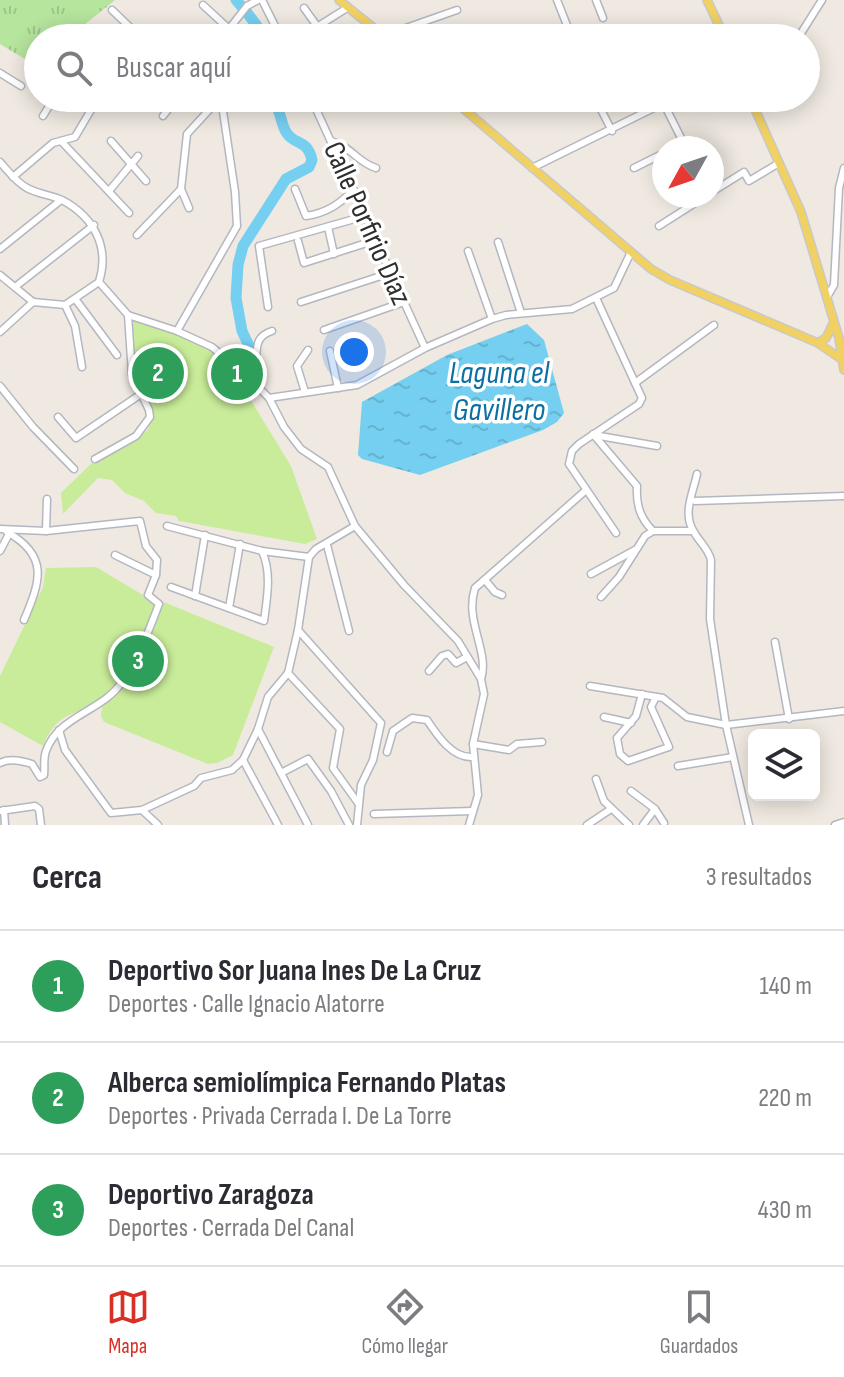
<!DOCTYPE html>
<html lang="es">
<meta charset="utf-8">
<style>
:root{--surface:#fff;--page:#f2f2f3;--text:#2b2b33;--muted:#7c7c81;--line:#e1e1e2;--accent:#d93025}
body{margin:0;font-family:"Sofia Sans Condensed",sans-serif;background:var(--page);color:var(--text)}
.controls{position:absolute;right:24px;bottom:24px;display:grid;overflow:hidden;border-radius:12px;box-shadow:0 4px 20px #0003}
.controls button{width:72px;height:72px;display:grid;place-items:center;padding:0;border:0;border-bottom:2px solid var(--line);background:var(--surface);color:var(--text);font:40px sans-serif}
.compass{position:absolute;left:652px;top:136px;width:72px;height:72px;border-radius:50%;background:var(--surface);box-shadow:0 4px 20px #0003;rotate:230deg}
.you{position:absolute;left:354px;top:352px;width:28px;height:28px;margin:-20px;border:6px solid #fff;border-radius:50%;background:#1a73e8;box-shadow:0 0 0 12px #1a73e833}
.badge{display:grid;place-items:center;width:52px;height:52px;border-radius:50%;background:var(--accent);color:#fff;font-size:26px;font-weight:700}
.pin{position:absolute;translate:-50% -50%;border:4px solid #fff;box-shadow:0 2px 8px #0006}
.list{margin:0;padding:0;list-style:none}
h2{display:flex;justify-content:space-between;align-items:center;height:104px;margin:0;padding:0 32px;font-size:34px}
h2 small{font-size:26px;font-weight:400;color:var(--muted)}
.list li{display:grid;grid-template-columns:52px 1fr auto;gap:24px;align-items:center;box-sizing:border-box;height:112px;padding:0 32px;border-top:2px solid var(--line)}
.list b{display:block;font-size:30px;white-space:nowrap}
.list p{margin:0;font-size:26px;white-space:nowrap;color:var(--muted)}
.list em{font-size:26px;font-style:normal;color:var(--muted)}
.icon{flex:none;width:44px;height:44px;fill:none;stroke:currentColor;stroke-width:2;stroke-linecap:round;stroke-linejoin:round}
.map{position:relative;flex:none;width:844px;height:825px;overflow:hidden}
.search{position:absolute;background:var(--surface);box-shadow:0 4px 20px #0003;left:24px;right:24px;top:24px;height:88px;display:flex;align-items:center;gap:20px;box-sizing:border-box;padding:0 28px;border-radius:44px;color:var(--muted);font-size:30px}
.sheet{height:440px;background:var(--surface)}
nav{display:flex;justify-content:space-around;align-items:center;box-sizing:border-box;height:112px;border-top:2px solid var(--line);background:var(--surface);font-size:22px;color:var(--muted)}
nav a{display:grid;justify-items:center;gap:4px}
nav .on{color:var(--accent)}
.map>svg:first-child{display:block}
.grass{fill:url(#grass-tufts)}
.pitch{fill:#c9ec9a}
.water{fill:url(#water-ripples)}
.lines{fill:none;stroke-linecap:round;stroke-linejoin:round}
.river{stroke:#75cff0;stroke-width:11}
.minor-casing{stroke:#b4b7c1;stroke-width:9}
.major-casing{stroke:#c9c9c9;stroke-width:10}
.minor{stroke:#fff;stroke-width:6}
.major{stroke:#f2d163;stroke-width:7}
.labels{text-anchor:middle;stroke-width:7;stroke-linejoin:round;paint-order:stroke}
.street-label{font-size:30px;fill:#2e2e2e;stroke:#fff}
.water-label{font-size:32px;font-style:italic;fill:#0d6fa3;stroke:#fff}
</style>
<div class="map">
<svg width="844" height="825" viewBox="0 0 844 825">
<defs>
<pattern id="grass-tufts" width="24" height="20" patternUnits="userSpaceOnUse" patternTransform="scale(2)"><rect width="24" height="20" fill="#b6e59e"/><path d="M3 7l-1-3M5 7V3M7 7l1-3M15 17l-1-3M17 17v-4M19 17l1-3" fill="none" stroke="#9dc588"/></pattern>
<pattern id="water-ripples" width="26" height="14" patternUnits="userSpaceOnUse" patternTransform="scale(2)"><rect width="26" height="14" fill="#75cff0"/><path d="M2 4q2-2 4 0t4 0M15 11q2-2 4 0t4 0" fill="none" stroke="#66b2ce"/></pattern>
</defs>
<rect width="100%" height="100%" fill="#efe9e1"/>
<path class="grass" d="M0,0H115L68,38H38V67L0,44Z"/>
<g class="pitch">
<path d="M129,316L207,346L225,358L291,466L317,539L305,544L179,521L176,516L156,513L144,501L125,493L112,480L98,478L63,514L61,493L95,460L147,431L154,416L133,362Z"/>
<path d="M96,567L148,598L166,603L274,647L233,755L217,763L208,764L104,722L101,716L103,697C77,719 60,706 43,746L0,722V676L43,587L46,568Z"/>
</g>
<path class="water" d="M527,324L544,340L564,413L557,422L543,430L420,475L362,459L358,455L362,402L447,355Z"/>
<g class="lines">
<g class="river">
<path d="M236,0L242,7"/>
<path d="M245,10L266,38"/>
<path d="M246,366L250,348L242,331L236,298L238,265L243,246L286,179L309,167L312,160C307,138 294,146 286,132C279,119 282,108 268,98"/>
</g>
<g class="minor-casing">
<g id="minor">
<path d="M262,0L281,38"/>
<path d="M557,0L572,38"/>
<path d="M596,0L603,18"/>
<path d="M203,5L228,28"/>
<path d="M304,8L317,26"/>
<path d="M112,10L136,33L130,38"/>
<path d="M304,35L347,8"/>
<path d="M383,36L457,10"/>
<path d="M222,38L247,6L258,0"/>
<path d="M798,38L822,0"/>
<path d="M0,73L21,86"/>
<path d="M79,98L91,108"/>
<path d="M311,98L425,348"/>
<path d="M595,98L612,131"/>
<path d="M664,104L686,148"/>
<path d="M357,106L389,98"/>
<path d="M755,106L760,98"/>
<path d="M43,116L54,98"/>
<path d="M163,116L177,98"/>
<path d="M61,141L129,213"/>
<path d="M111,141L146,181"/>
<path d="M331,141C351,146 358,163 376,168"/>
<path d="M0,162C8,171 16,182 27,188C38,194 51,195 62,200C94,217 110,247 99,282"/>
<path d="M532,168L674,98"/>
<path d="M634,168L664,153"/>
<path d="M13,177L53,143L75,137L98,98"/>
<path d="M181,189L189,208"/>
<path d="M295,189L306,216C327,213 339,204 354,190"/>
<path d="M109,191L138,156"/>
<path d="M712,192L744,172L749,181L779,163"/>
<path d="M659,226L706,196"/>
<path d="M328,227L334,254"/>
<path d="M137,235L181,189L187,134L220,98"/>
<path d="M298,241L304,263L376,240"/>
<path d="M498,242L521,313"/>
<path d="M0,249L61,200"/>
<path d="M468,251L492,319"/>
<path d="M0,275L33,302"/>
<path d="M99,282L128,315L177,331L212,347L250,379L269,398L284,427L301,449L328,467L355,526L404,585L458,641L481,679L484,694L473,744L478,795L469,825"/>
<path d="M15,287L94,225"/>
<path d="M827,297L834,285L839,188L844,168"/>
<path d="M596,298L642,398L639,404L579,444L572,451L569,464L616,533"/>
<path d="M76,300L117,355"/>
<path d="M301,302L390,273"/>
<path d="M65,305L75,326L82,367"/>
<path d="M268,307L259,246L365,216"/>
<path d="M324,330L404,302"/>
<path d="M177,331L237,226L235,192L221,98"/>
<path d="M0,332L33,302L65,305L99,282"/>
<path d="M330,351L338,388"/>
<path d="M250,379C253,372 256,365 256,358C257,344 257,336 272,331"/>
<path d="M635,383L714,325"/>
<path d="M0,386L33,427L74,469"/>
<path d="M305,392L297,366L308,350"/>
<path d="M269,398L357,385L425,348L492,319L506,315L572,309L614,288L631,252"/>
<path d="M58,417L76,438L141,394"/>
<path d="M593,434L637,486C636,505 640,518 653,531"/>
<path d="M594,435L657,446"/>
<path d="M95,459L136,436L150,417L149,410L132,374L128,315"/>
<path d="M697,474C693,493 682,514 694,532C700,543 708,548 711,560L710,619L726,725L749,825"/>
<path d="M695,501L844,496"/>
<path d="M167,526L262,551L309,557L316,549L355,526"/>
<path d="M0,529L46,531L140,521L146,546L157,560L156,575L148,595L159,604C149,630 139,658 122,682C102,712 59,715 46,751C43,759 45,767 44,775L40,777L32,764C23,761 9,758 0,763"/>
<path d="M46,531L47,499"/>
<path d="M7,532C50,556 40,582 24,620"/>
<path d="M327,545L349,631"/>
<path d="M0,551L9,534"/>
<path d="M115,555L156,575"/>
<path d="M591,574L635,550"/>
<path d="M485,580L495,592L502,595"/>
<path d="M171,587L264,621C267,598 272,573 262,551"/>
<path d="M195,596L205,535"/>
<path d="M601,597L619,577L645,536L653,531H692"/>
<path d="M229,608L240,544"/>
<path d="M298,630L381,723L373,760L361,785L357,825"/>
<path d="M775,642L789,719"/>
<path d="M429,671L442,656L448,654L456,663L467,657"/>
<path d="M288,673L340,729L333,768L358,803"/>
<path d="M481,679C490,652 464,621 475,588L585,491"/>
<path d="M590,686L663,698L687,717L726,725L844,711"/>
<path d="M642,694L636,716L617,738L620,754L628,761L669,747L651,707L656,697"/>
<path d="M604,717L631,723"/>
<path d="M258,729L308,825"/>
<path d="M59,730L65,750L111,813L142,810L194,786L201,778L232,770L243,760L258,729L268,697L288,673L298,630L309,557"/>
<path d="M473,744L509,750L517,744L542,742"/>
<path d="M387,752L393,731L412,718L427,720C437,735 452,758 472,757"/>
<path d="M243,760L278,825"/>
<path d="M678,766L733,757"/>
<path d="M281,773L308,759L331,791L349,825"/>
<path d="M596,779L604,801L629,825"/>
<path d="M631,791L655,809L664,823"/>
<path d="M4,810L5,825"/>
<path d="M142,810L158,825"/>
<path d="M0,811L35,806L39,809L41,825"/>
<path d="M374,814L472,811"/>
<path d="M587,825L611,809"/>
<path d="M643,825L655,809"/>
<path d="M835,825L844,822"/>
</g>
</g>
<g class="major-casing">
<g id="major">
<path d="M339,0L386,38"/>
<path d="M707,0L725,38"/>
<path d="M451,98L651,269L670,280L818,343L844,361"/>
<path d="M750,98L801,212L839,338L844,370"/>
<path d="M818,343L826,338L834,322"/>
</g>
</g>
<use href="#minor" class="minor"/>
<use href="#major" class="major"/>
</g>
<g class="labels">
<g class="street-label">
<text transform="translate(368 223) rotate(66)" y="10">Calle Porfirio Díaz</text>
</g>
<g class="water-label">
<text x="499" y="383">Laguna el<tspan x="499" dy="37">Gavillero</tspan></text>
</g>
</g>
</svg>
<div class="controls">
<button><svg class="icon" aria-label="layers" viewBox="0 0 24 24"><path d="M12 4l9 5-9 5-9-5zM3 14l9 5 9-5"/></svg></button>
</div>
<svg class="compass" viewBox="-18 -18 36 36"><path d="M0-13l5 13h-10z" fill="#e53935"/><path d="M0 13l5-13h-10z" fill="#7c7c81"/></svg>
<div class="you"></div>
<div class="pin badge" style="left:237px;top:374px;background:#2e9e5b">1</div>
<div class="pin badge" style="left:158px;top:373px;background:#2e9e5b">2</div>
<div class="pin badge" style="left:138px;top:661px;background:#2e9e5b">3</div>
<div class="search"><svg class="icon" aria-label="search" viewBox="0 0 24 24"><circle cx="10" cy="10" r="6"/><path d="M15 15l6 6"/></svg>Buscar aquí</div>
</div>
<section class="sheet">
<h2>Cerca<small>3 resultados</small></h2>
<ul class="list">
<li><span class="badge" style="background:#2e9e5b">1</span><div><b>Deportivo Sor Juana Ines De La Cruz</b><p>Deportes · Calle Ignacio Alatorre</p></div><em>140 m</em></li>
<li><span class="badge" style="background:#2e9e5b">2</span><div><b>Alberca semiolímpica Fernando Platas</b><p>Deportes · Privada Cerrada I. De La Torre</p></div><em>220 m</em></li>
<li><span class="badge" style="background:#2e9e5b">3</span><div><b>Deportivo Zaragoza</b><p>Deportes · Cerrada Del Canal</p></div><em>430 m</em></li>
</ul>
</section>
<nav>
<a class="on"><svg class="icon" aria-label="map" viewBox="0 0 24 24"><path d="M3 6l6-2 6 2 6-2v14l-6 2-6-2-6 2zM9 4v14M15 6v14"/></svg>Mapa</a>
<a><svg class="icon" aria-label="directions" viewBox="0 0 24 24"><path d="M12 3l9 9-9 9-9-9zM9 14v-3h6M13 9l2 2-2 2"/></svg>Cómo llegar</a>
<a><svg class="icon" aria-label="saved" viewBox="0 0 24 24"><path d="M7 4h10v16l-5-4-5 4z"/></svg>Guardados</a>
</nav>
